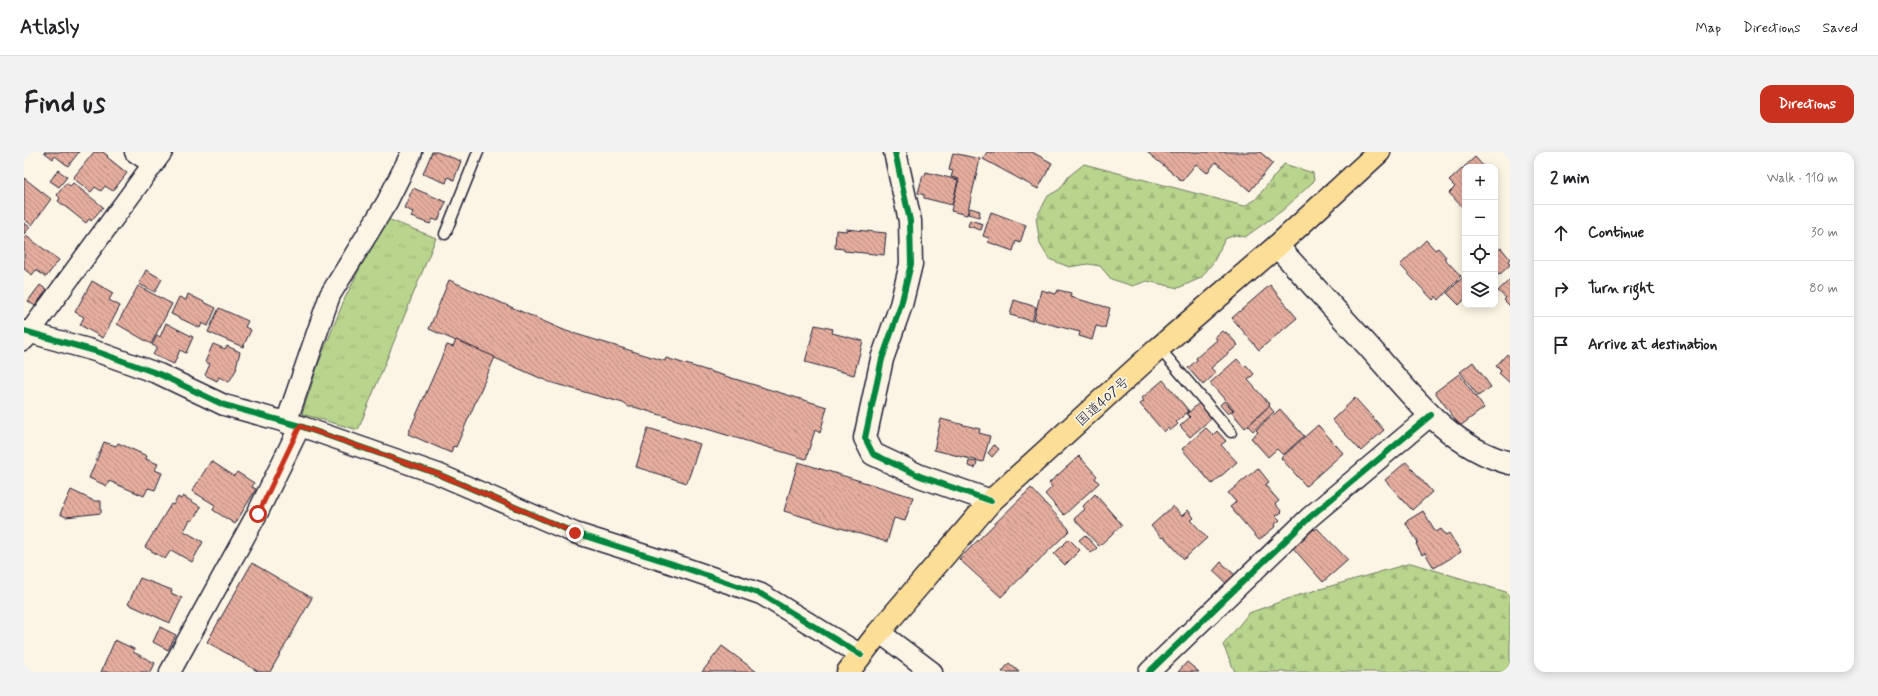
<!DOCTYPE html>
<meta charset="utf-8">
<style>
:root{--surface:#fff;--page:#f2f2f2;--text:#202124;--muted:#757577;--line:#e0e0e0;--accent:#c8321e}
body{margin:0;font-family:Mynerve,"Klee One",sans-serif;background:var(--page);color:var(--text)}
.controls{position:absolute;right:12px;top:12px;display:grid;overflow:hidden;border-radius:8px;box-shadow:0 2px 10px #0003}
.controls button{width:36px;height:36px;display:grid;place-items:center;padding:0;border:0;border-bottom:1px solid var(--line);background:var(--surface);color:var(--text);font:20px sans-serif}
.stop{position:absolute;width:12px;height:12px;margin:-9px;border:3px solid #c8321e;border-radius:50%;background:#fff}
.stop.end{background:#c8321e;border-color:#fff;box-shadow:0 1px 4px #0008}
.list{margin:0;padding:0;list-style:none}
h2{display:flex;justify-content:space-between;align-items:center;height:52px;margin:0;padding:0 16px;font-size:17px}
h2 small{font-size:13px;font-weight:400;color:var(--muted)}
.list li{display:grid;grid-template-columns:26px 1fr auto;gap:12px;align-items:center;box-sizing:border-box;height:56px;padding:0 16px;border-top:1px solid var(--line)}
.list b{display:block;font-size:15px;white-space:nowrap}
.list em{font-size:13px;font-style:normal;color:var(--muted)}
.icon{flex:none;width:22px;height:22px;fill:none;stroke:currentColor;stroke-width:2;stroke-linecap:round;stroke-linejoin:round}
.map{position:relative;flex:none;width:1486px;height:520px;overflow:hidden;border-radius:12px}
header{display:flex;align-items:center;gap:24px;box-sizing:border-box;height:56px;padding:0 20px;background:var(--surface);border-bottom:1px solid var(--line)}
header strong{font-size:19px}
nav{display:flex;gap:22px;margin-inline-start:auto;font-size:14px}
.intro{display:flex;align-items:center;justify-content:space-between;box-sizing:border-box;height:96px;padding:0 24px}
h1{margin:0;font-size:28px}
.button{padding:10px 18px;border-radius:12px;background:var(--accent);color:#fff;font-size:14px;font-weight:700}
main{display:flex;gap:24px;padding:0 24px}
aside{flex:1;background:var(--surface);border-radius:12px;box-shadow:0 2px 10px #0003}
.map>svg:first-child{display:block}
.forest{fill:url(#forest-firs);stroke:#6e7b64}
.park{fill:url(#park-tufts);stroke:#6e7b64}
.building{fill:url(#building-back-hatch);stroke:#22223b}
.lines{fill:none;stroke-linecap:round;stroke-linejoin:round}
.service-casing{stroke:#22223b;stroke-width:13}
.minor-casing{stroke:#22223b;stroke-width:23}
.tertiary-casing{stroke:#22223b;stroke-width:25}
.trunk-casing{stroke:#22223b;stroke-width:25}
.service{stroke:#fcf5e5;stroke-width:10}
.minor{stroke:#fcf5e5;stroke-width:20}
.tertiary{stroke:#fcf5e5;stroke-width:22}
.trunk{stroke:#fdde96;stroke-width:22}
.cycleway-casing{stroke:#fcf5e5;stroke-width:8}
.cycleway{stroke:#00873e;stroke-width:6}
.route{stroke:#c8321e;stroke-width:5}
.labels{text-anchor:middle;stroke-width:3.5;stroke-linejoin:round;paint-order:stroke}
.street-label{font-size:14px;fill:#22223b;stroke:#fcf5e5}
</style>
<header>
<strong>Atlasly</strong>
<nav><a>Map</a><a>Directions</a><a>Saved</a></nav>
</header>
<div class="intro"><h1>Find us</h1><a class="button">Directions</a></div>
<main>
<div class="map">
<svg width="1486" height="520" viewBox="0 0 1486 520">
<defs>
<pattern id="forest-firs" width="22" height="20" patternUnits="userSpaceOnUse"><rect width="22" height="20" fill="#b9d48c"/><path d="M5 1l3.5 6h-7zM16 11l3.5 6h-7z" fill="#9fb67a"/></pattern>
<pattern id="park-tufts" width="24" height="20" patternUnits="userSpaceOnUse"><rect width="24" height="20" fill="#b9d48c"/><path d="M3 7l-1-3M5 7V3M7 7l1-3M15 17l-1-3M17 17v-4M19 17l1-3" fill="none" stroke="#9fb67a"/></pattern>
<pattern id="building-back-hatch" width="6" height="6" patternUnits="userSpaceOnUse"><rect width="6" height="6" fill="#e5ad9d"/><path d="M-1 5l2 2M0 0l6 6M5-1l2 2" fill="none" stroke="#b98c81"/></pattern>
</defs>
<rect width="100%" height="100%" fill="#fcf5e5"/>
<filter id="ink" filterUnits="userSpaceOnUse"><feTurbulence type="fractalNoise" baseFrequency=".025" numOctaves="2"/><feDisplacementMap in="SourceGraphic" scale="8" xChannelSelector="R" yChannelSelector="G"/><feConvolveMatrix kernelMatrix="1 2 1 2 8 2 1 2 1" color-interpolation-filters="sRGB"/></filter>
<g filter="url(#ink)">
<g class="forest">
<path d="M1060,12L1220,54L1231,48L1260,12L1289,21L1290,29L1259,58L1221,85L1211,83L1201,87L1190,109L1177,126L1154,136L1123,129L1109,134L1087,127L1076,114L1064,112L1045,115L1025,107L1016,92L1012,66L1024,44L1036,37L1045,24Z"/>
<path d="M1387,411L1482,440L1486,445V520H1211L1199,493L1225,461L1272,444Z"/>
</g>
<path class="park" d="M361,66L412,86L334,278L278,262L295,210L321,146Z"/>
<g class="building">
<path d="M20,0H55L44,14L31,4L29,7Z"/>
<path d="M70,0H79L84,4L83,5L103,21L89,39L81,34L77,39L71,35L67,40L49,26Z"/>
<path d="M408,0H413L437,9L430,28L424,25L422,31L399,22Z"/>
<path d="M963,0H1008L1028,11L1014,37L959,7Z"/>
<path d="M1123,0H1236L1249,11L1226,39L1192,10L1183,21L1172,12L1158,29Z"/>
<path d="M929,1L956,7L943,63L927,59L935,27L927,25L929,19L925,18Z"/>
<path d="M1451,5L1460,15H1441V54L1439,56L1425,41L1431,35L1425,29Z"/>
<path d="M34,18L43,25L35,35L26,29Z"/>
<path d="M902,20L934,28L928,53L900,46V43L894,41L899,23L901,24Z"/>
<path d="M0,26L27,47L8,73L0,67Z"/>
<path d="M42,31L46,34L49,31L79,55L67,69L65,67L62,71L34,49L36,46L33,43Z"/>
<path d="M389,36L422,50L414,69L409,67L406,72L387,65L389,60L380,56Z"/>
<path d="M946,56L956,59L955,65L944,62Z"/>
<path d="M967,60L1002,73L996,91L992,89L989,99L964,90L965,86L959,84Z"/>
<path d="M946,68L959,72L957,78L944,74Z"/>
<path d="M0,71L6,75L0,82Z"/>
<path d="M822,77L862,81L860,103L820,99V97L811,96L812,78L823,79Z"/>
<path d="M2,84L35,108L22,125L12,118L8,123L0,117V87Z"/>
<path d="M1402,88L1411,98L1414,96L1422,105L1420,106L1437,124L1415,148L1412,144L1409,148L1376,113Z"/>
<path d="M1477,96L1486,107L1484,109L1486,113L1475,123L1474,122L1471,124V127V97L1473,99Z"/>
<path d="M122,118L138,127L131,140L115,132Z"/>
<path d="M1441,123V147L1435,153L1423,141Z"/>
<path d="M425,128L542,179L641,209L642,206L803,255L796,281L791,278L782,307L610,255H605L599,251L525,230L405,177Z"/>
<path d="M1485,128L1486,129V154L1480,148L1482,146L1474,139Z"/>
<path d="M68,129L89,141L85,148L96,154L79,186L56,173L60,165L51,160Z"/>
<path d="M16,133L23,138L11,154L4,149Z"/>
<path d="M1246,133L1273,166L1235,198L1208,166Z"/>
<path d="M114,134L148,152L127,192L93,172Z"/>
<path d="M1017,138L1032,142L1034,138L1047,141L1046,145L1086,156L1081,176L1072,174L1068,188L1055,184L1056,180L1010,168Z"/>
<path d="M164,142L192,156L184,174L178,171L176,176L147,162L155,145L162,148Z"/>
<path d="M990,148L1012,155L1008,169L986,163Z"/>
<path d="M195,156L224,169L221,175L227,178L219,195L184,180Z"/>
<path d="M142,171L169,185L162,201L156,198L150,212L129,203L133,195L128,193L133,183L136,185Z"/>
<path d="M791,173L809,177L808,181L839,189L830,223L781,210Z"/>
<path d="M1198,179L1200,181L1202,180L1214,193L1187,216L1192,221L1179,233L1164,216L1173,208L1172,206L1193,188L1191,185Z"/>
<path d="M432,188L471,205L432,295L429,294L427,301L384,282L423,193L429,195Z"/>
<path d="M189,192L201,197L203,194L216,200L212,215L213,216L205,230L195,225L193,229L181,223L186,212L181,210Z"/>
<path d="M1483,202L1486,205V231L1475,221L1477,219L1472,214Z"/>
<path d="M1213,207L1220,215L1222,213L1230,222L1224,228L1246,253L1221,276L1207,260L1210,258L1186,231Z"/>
<path d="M1449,210L1467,235L1454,244L1436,220Z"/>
<path d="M1435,222L1460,256L1436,274L1411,240Z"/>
<path d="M1139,228L1165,259L1152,270L1154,272L1146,279L1144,276L1140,280L1116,252L1120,249L1118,246Z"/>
<path d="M1331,246L1360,278L1337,299L1308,268Z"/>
<path d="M1200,249L1209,258L1204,262L1196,253Z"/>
<path d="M1175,251L1188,266L1166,285L1156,274L1166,265L1163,262Z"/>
<path d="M1245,254L1250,260L1229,279L1224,274Z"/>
<path d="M1256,257L1280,284L1259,303L1253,297L1244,305L1227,286L1234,280L1232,278Z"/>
<path d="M917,267L956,277L955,281L966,284L959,310L910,298Z"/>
<path d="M1294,273L1319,301L1282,334L1257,306Z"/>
<path d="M624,276L676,292L663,331L612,315Z"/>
<path d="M1182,276L1189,283L1193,279L1202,289L1197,293L1213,310L1188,332L1158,297Z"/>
<path d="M80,290L92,294L94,291L123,304L122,307L134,312L131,318L138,321L131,338L124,336L120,344L85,329L83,334L65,326Z"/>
<path d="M970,293L975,297L968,305L964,301Z"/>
<path d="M1055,304L1073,324L1071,326L1075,331L1040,363L1021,342L1028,335L1025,331Z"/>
<path d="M187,309L210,324L213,320L230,331L228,335L232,337L211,372L189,358L191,353L168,339Z"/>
<path d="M945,309L953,310L951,316L944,314Z"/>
<path d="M774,310L889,345L881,369L870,366L863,390L760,359Z"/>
<path d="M1382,310L1408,340L1388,358L1361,328Z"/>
<path d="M1234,316L1245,330L1241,333L1255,349L1251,352L1258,360L1252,364L1256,368L1251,372L1252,374L1235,388L1206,355L1212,350L1204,341Z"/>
<path d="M1007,336L1046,378L977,445L935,407Z"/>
<path d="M47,338L70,349H77V361L42,365L36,362Z"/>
<path d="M1071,342L1098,373L1075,394L1050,367L1061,357L1059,354Z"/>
<path d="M159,344L177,355L168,369L166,368L160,379L179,390L168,410L147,398L141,407L121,395L147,352L149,353L154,345L157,347Z"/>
<path d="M1149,354L1158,364L1164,358L1170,366L1167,368L1183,386L1160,407L1140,385L1138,386L1127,374Z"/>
<path d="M1399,359L1412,380L1417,377L1422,383L1425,381L1437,400L1410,416L1401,401L1398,403L1392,392L1394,390L1381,370Z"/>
<path d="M1293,376L1324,408L1299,430L1269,396L1290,377L1291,378Z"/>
<path d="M1061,383L1073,396L1067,401L1055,388Z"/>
<path d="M1045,387L1056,398L1041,413L1030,402Z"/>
<path d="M1197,410L1211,423L1203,432L1189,419Z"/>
<path d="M228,411L288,446L246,520H235L183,490Z"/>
<path d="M116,426L148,438L147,441L158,446L146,471L104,452Z"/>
<path d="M136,475L152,483L144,498L129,490Z"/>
<path d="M91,488L110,497L109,500L131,511L127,520H77Z"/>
<path d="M698,494L733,520H678Z"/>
<path d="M1163,510L1175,520H1154Z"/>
<path d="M985,511L995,520H978Z"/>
</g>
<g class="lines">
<g class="service-casing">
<g id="service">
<path d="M421,82L454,0"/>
<path d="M1135,196L1207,280"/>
</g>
</g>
<g class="minor-casing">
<g id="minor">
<path d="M111,0L129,12"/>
<path d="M0,179L71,199L135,222L200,253L276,274L414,322L551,381L646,411L737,442L837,503"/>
<path d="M0,188L138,0"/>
<path d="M262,271L306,143L363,50L388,0"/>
<path d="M855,480L908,520"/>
<path d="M146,520L233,362L276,274"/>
<path d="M1125,520L1286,365L1407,263"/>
</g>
</g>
<g class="tertiary-casing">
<g id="tertiary">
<path d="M871,0L886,69L887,112L877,153L858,207L841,286L849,302L896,324L967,349"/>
<path d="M1253,94C1284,128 1315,162 1345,195C1385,240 1425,296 1486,311"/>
</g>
</g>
<g class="trunk-casing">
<path id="trunk" d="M824,520L855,480L967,349L1135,196L1253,94L1355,0"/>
</g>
<use href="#service" class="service"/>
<use href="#minor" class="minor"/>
<use href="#tertiary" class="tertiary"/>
<use href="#trunk" class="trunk"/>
<g class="cycleway-casing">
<g id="cycleway">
<path d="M871,0L886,69L887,112L877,153L858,207L841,286L849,302L896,324L967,349"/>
<path d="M0,179L71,199L135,222L200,253L276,274L414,322L551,381L646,411L737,442L837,503"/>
<path d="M1125,520L1286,365L1407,263"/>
</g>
</g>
<use href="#cycleway" class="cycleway"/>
</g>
</g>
<g class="lines" filter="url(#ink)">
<path class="route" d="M234,362L276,274L414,322L551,381"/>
</g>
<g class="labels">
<g class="street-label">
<text transform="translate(1078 249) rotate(-42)" y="5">国道407号</text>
</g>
</g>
</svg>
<div class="controls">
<button>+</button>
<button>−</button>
<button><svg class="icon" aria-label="locate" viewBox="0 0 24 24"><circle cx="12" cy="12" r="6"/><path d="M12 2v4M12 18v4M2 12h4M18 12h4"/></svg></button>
<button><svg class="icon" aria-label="layers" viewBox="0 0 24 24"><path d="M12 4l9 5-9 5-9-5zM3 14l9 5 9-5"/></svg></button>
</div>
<div class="stop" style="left:234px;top:362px"></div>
<div class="stop end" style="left:551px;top:381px"></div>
</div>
<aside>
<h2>2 min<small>Walk · 110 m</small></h2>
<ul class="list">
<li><svg class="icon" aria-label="ahead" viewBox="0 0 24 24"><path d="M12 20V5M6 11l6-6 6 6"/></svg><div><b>Continue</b></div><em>30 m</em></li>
<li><svg class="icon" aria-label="right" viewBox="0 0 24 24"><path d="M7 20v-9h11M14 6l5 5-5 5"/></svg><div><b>Turn right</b></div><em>80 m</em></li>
<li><svg class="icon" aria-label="arrive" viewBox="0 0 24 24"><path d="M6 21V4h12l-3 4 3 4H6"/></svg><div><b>Arrive at destination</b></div></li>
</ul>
</aside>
</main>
